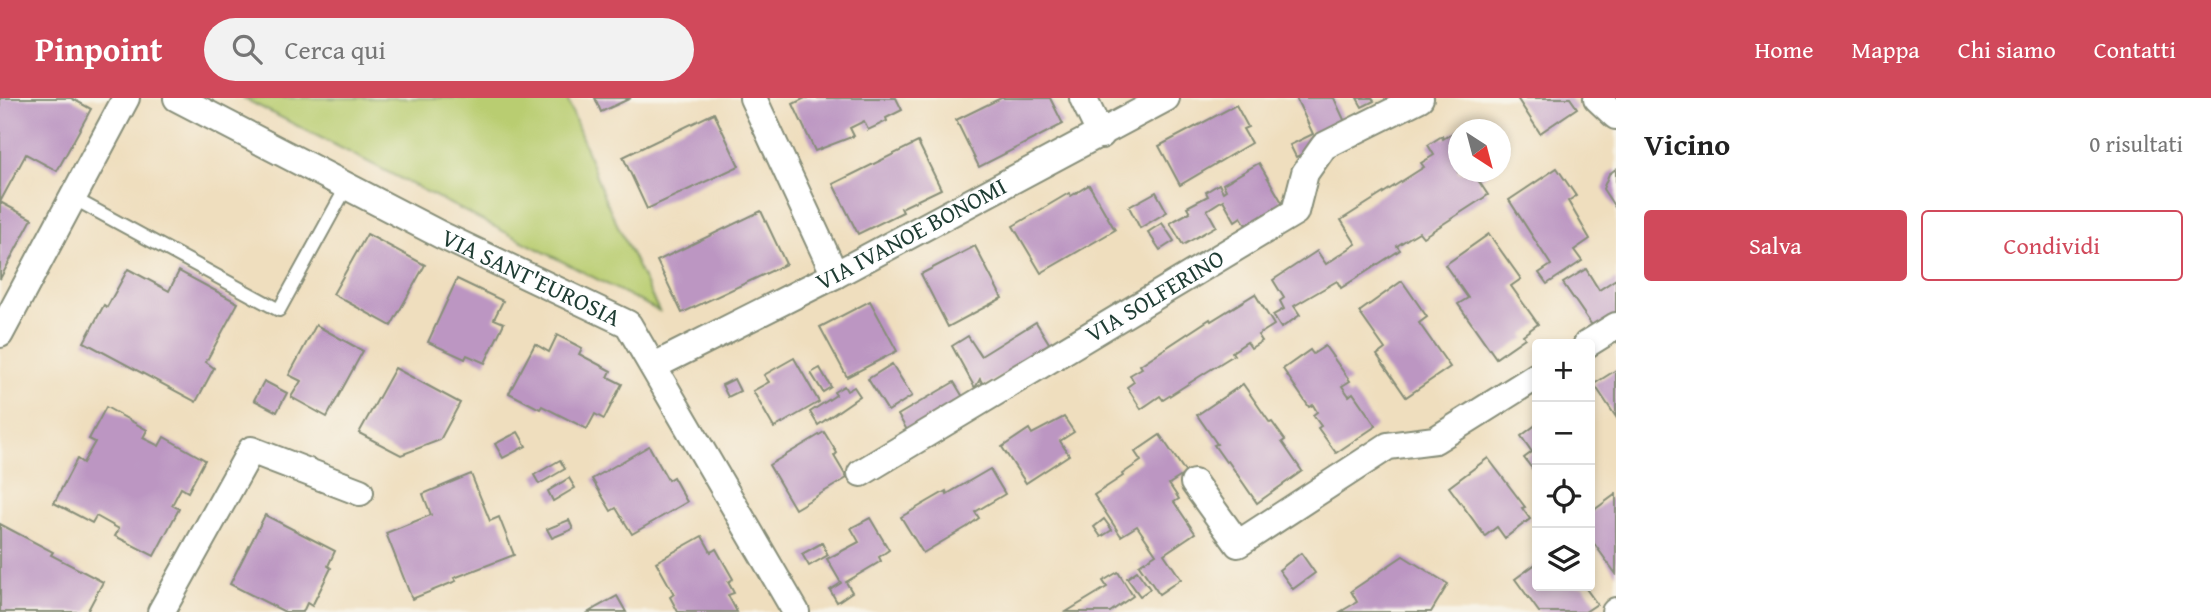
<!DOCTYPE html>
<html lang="it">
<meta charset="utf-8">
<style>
:root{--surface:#fff;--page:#f2f2f2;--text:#222;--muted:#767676;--line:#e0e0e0;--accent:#d1495b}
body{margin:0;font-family:"Gentium Book Plus",serif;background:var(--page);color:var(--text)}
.controls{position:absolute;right:21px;bottom:21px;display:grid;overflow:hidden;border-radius:7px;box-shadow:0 4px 10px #0003}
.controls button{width:63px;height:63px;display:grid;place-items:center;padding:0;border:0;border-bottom:2px solid var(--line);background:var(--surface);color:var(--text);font:35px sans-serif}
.compass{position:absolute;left:1448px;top:21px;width:63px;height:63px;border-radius:50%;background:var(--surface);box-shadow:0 4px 10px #0003;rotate:144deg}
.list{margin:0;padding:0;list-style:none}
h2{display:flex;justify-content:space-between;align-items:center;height:91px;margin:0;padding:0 28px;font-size:30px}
h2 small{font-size:23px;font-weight:400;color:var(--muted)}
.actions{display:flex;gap:14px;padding:21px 28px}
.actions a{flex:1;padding:16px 0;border:2px solid var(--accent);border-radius:7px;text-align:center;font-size:24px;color:var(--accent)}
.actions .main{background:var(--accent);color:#fff}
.icon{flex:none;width:38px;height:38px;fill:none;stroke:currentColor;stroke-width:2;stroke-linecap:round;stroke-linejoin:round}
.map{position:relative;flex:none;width:1616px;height:514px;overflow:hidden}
header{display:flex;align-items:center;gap:42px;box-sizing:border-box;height:98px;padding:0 35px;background:var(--accent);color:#fff}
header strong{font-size:33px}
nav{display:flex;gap:38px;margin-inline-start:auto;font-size:24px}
.search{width:490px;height:63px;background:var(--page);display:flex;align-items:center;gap:18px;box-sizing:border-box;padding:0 24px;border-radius:38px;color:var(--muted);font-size:26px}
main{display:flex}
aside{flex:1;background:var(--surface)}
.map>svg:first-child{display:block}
.green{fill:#b9cd71;stroke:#6c8552;stroke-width:2}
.building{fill:#bc96c2}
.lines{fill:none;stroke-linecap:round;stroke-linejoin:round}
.service-casing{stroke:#878e79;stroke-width:16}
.minor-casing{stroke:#878e79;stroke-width:30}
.service{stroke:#fff;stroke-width:12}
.minor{stroke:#fff;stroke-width:26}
.labels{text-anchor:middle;stroke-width:5;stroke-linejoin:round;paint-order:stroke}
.street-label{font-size:24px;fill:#1f3d34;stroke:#f7f3e8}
</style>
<header>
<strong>Pinpoint</strong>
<div class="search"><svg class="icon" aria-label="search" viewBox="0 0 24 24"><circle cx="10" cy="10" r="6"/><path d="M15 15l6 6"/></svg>Cerca qui</div>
<nav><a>Home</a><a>Mappa</a><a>Chi siamo</a><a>Contatti</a></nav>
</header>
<main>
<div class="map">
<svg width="1616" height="514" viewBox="0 0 1616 514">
<rect width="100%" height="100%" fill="#f7f3e8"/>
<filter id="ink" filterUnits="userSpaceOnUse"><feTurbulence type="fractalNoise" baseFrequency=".0143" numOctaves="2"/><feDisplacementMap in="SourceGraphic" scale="14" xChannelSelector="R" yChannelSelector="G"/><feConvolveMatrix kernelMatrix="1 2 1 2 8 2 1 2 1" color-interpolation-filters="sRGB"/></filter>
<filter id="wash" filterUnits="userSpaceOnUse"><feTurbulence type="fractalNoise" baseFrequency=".00686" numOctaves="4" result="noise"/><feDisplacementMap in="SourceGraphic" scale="28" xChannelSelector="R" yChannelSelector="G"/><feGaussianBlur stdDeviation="1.57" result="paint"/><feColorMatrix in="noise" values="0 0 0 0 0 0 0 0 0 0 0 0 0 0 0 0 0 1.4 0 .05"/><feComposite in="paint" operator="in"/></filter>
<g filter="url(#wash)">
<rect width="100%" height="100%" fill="#efdebe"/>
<path class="green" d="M243,0H567L604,99L659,213Z"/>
<g id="blocks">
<g class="building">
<path d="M0,0H71L91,11L57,73L26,56L0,104Z"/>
<path d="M595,0H631L601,14Z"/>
<path d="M805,0H896L902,12L886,20L887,23L868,32L864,23L850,30L854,38L815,53L793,6Z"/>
<path d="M1001,0H1050L1063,26L979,69L956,22Z"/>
<path d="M1296,0H1334L1346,26L1319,48L1296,59L1290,47L1313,36Z"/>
<path d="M1357,0H1372L1374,3L1362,9Z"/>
<path d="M1517,0H1570L1577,10L1540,35Z"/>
<path d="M1236,7L1248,29L1243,31L1251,45L1180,87L1159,48Z"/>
<path d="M714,15L739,68L647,111L623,59Z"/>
<path d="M1468,25L1472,32H1458V74H1491L1478,82L1488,97L1423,139L1419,134L1409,140L1397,148L1400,152L1341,190L1337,183L1294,208L1300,217L1281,230L1273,217L1284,211L1280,203L1284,200L1273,182L1317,153L1326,166L1356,146L1341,122L1424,69L1421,65L1434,57L1428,47L1442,38L1443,41Z"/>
<path d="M918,44L941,91L901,110L903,114L858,136L833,86Z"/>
<path d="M1259,65L1287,113L1250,134L1241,119L1235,123L1223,102L1207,112L1216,128L1183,147L1170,125L1190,114L1187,109L1208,98L1206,94L1219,86L1223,94L1226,92L1223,86Z"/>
<path d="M1557,70L1576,98L1568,103L1590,141L1574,152L1582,163L1547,186L1539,175L1551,167L1509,102Z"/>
<path d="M1616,71V111L1603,91L1609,76Z"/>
<path d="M1089,87L1115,132L1041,175L1013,128L1069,95L1071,98Z"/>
<path d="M1156,94L1167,114L1140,130L1129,109Z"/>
<path d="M0,104L32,121L0,181Z"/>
<path d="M761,113L786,166L682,215L657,163Z"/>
<path d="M1162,125L1174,143L1160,152L1148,134Z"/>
<path d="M367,136L425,167L391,228L333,196Z"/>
<path d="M1489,136L1521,181L1511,188L1538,226L1523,237L1525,240L1496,260L1458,206L1468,200L1445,167Z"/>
<path d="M975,148L1002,200L948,229L921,176Z"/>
<path d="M128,171L169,193L179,173L238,205L206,264L214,270L196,304L84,244L104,207L107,209Z"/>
<path d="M1586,171L1599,192L1616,181V219L1596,233L1563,185Z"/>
<path d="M457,181L503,203L494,221L504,225L485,265L467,257L465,261L428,244Z"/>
<path d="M1402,183L1427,219L1419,225L1450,269L1406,299L1377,257L1385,251L1359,214Z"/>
<path d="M1255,196L1274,227L1258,237L1262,243L1251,250L1247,244L1232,254L1234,257L1205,275L1163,302L1160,298L1141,311L1127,289L1134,284L1130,277L1142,270L1140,267L1210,221L1211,223Z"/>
<path d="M870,203L897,253L847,279L820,229Z"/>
<path d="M1036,224L1052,250L984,288L980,281L975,290L952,248L968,238L981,258Z"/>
<path d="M316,227L363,253L327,319L291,299L301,283L289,277Z"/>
<path d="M557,237L582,250L579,256L611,273L608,279L622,286L604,321L595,316L587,331L542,308L540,311L509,295L535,246L549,254Z"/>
<path d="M1325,248L1350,283L1342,288L1349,298L1353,295L1376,328L1336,355L1318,330L1321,328L1313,317L1317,314L1313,307L1309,309L1283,271L1310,252L1313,256Z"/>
<path d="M794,260L819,304L774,330L753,293L769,284L764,277Z"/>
<path d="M892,266L912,298L888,313L868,281Z"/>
<path d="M395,270L460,305L440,342L401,357L359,335Z"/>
<path d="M820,270L831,289L823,294L811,275Z"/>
<path d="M1616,272V319L1594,286Z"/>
<path d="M734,281L740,293L728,299L722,287Z"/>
<path d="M264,283L287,295L277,314L254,302Z"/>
<path d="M954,284L966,304L910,337L898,317Z"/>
<path d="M1243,286L1270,325L1272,324L1285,342L1282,344L1302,373L1257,405L1228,363L1226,364L1214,347L1217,346L1197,317Z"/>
<path d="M844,288L847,293L854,289L860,298L818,327L810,314L836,297L834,294Z"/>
<path d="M106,309L147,332L143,340L159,348L164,339L205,362L188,394L181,390L172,407L179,411L154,458L115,438L119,431L96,418L92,425L54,405L77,361L83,365L95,344L89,341Z"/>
<path d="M1064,319L1074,334L1060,343L1069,357L1026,385L1002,349L1029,331L1032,336Z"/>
<path d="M1537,326V370L1534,373L1524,360L1532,354L1521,338Z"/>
<path d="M518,334L526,348L503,360L495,346Z"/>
<path d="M824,334L837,355L834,358L847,380L795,411L769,367Z"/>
<path d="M1160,337L1186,375L1169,386L1179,401L1174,404L1195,435L1164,456L1181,481L1159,496L1139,467L1156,456L1137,428L1121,438L1094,397L1123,378L1122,376L1141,363L1135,354Z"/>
<path d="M649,348L668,382L673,379L687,404L632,436L616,410L611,413L592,381Z"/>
<path d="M1488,360L1525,409L1522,410L1530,421L1505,440L1497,429L1485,438L1449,389Z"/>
<path d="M560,362L565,371L539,386L534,377Z"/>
<path d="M990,371L1005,396L975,414L979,420L967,429L923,455L901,419L946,393L947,396Z"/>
<path d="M471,376L490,423L499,419L514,457L454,480L456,483L412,501L386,435L431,417L423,396Z"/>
<path d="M569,380L575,390L553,403L548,393Z"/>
<path d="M1616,396V476L1590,440V415Z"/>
<path d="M265,417L335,453L328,468L331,470L312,508L307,505L303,514H285L230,486Z"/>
<path d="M870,420L889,452L879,459L881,463L846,484L852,494L837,504L830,492L841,485L827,461L859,444L851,430Z"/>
<path d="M1104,421L1112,432L1101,439L1094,429Z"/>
<path d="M569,422L573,431L552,440L547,431Z"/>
<path d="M0,426L53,454L51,457L103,484L87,514H0Z"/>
<path d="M702,438L711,454L716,451L733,481L728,484L734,495L728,497L737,514H678L670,499L674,496L656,464Z"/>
<path d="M822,445L828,457L809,468L802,456Z"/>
<path d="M1301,455L1315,475L1293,491L1279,472Z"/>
<path d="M1403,458L1448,486L1431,514H1340L1357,504L1351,493Z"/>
<path d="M1537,465V488H1584L1597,506L1585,514H1539L1515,481Z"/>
<path d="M1137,473L1150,491L1140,498L1127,480Z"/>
<path d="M1118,474L1133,498L1110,514H1066L1107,489L1103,483Z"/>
<path d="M617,498L626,514H589L597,509Z"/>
</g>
</g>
</g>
<g filter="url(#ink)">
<use href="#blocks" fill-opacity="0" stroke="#878e79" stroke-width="2"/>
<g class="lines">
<g class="service-casing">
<path id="service" d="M73,100L279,212L347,88"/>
</g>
<g class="minor-casing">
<g id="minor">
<path id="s1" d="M177,0L441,137L628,226L796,514"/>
<path d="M753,0L835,177"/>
<path d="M1083,0L1101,37"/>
<path d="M1597,0L1616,18"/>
<path d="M0,236L126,0"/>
<path d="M1587,246L1616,228"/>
<path id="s2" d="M654,268L835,177L1166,0"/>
<path id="s3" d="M861,375L1295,114L1305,75L1324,48L1420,0"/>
<path d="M1194,385L1238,446L1388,348L1435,342L1537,278"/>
<path d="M161,514L251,352L360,394"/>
<path d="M1615,514L1616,513"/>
</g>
</g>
<use href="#service" class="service"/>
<use href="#minor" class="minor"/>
</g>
</g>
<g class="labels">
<g class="street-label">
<text dy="8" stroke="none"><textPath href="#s2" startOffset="289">VIA IVANOE BONOMI</textPath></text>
<text dy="8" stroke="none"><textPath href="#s1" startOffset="397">VIA SANT'EUROSIA</textPath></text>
<text dy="8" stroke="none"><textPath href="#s3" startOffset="343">VIA SOLFERINO</textPath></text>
</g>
</g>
</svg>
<div class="controls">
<button>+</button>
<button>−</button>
<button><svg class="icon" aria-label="locate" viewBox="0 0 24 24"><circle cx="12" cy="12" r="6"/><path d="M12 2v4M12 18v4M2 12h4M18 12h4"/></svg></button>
<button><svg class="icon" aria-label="layers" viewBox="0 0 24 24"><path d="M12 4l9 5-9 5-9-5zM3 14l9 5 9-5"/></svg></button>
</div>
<svg class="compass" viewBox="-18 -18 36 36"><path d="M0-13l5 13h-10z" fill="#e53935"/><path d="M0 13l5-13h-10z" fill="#767676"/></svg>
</div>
<aside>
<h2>Vicino<small>0 risultati</small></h2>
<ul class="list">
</ul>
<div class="actions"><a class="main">Salva</a><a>Condividi</a></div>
</aside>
</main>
